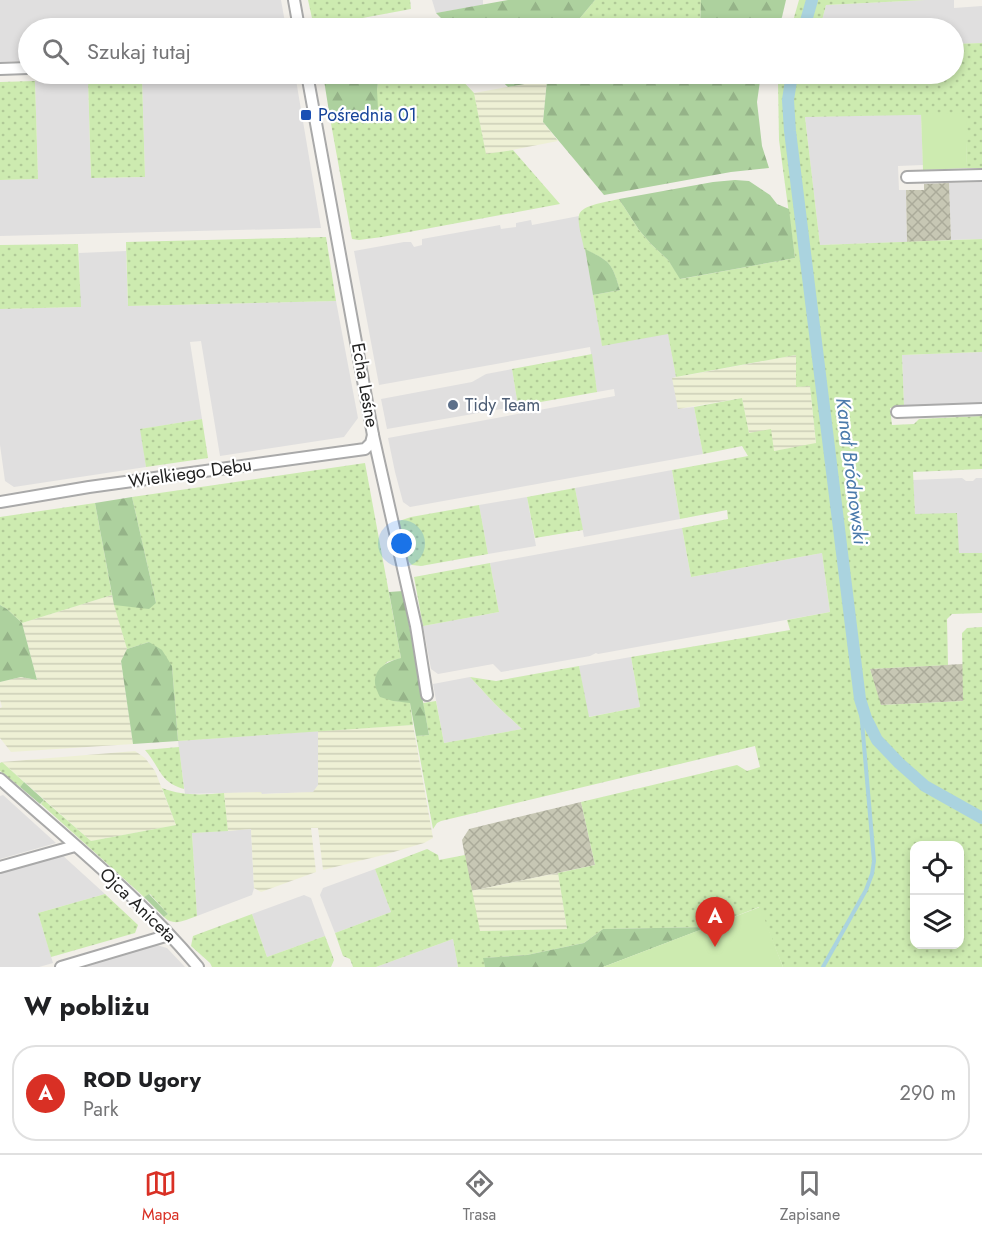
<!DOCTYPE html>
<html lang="pl">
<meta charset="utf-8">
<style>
:root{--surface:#fff;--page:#f6f6f6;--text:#202124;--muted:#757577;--line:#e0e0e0;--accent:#d93025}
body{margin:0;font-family:Jost,sans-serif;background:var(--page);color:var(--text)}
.controls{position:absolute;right:18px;bottom:18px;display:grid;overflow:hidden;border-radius:12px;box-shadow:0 3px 9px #0003}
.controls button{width:54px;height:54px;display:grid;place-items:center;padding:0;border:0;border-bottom:2px solid var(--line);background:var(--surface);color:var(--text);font:30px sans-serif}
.you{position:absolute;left:402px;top:544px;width:21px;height:21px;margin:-15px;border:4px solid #fff;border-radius:50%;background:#1a73e8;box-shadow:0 0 0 9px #1a73e833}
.badge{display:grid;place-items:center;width:39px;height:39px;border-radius:50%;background:var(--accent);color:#fff;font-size:20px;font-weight:700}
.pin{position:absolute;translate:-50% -50px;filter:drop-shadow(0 2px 3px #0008)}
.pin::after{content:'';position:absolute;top:32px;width:21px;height:18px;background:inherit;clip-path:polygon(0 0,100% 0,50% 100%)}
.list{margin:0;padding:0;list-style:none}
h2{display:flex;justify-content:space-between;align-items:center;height:78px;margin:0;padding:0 24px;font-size:26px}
h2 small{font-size:20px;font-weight:400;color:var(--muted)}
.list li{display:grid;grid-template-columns:39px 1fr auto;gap:18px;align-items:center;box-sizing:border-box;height:96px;margin:0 12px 12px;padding:0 12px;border:2px solid var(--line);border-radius:24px}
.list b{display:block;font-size:22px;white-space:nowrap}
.list p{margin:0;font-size:20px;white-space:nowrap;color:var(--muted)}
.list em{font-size:20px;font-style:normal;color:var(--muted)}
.icon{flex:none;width:33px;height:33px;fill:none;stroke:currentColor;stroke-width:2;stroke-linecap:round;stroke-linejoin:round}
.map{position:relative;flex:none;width:982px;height:967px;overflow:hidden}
.search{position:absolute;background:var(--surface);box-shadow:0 3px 9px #0003;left:18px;right:18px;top:18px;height:66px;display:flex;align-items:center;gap:15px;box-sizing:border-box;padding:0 21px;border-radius:33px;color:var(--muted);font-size:22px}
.sheet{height:186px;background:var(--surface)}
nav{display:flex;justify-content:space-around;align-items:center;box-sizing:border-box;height:84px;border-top:2px solid var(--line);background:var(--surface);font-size:16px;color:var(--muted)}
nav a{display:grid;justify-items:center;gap:3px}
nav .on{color:var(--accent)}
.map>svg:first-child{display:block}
.residential{fill:#e0dfdf}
.construction{fill:url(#construction-cross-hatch)}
.farmland{fill:url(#farmland-rules)}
.grass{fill:url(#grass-dots);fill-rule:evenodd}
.forest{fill:url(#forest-firs)}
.garden{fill:#cdebb0}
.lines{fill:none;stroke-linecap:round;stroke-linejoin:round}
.stream{stroke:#aad3df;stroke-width:4}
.canal{stroke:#aad3df;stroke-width:12}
.minor-casing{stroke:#a9a9a9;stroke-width:14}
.minor{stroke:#fff;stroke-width:10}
.transit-dot{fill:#1a4fb4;stroke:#fff;stroke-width:2}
.service-dot{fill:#5c6f8a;stroke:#fff;stroke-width:2}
.labels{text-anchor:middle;stroke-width:4.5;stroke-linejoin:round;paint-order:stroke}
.transit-label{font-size:18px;fill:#164399;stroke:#fff;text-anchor:start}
.street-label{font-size:18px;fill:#222;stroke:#fff}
.service-label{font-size:18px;fill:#4e5e75;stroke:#fff;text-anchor:start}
.water-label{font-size:20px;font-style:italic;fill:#4a7aab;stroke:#fff}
</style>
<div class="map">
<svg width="982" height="967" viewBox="0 0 982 967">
<defs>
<pattern id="construction-cross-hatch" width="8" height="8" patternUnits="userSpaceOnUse" patternTransform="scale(1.5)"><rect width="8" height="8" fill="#c7c7b4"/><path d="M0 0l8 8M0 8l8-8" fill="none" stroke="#abab9a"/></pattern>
<pattern id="farmland-rules" width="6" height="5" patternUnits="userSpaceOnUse" patternTransform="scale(1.5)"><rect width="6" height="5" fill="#eef0d5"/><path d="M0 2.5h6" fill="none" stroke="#ccceb7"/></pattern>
<pattern id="grass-dots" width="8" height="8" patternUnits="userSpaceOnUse" patternTransform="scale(1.5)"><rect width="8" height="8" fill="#cdebb0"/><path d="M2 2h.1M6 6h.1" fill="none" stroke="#b0c997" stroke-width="1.8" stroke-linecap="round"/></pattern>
<pattern id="forest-firs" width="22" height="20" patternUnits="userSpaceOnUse" patternTransform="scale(1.5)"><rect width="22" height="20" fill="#add19e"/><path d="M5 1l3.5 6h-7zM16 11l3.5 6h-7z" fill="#95b388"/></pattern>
</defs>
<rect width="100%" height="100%" fill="#f2efe9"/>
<g class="residential">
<path d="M0,0H281L286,28H28V61L0,62Z"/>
<path d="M432,0H483V5L436,13Z"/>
<path d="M925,0H954V8L982,6V43L954,44V28H820L826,5Z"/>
<path d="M260,74H295L321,228L0,236V180L38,179L35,81L88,79L91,178L145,177L142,78Z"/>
<path d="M921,114L923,165L898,166L899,190H906L907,242L820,245L805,117Z"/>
<path d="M982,182V239L951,240L949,183Z"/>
<path d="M579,216L602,345L668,333L676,377L673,378L678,409L694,407L703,454L410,507L403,502L395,472L388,438L615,396L614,389L597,392L590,347L379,385L354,251L404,242H411L414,247L422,245V239L500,225L501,229L516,227V223L531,220L532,225Z"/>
<path d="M126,251L128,306L336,301L358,418L344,437L220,456L201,341L190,342L202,419L141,429L146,467L14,487L5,481L0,445V309L80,307L79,253Z"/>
<path d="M982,352V404L904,407L902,355Z"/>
<path d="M512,369L518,406L387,429L381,399L472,382L486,374Z"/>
<path d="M672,470L680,519L584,537L575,488Z"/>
<path d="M962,478L966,481H973L976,478H982V553L959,554L915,514L913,480Z"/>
<path d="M527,497L536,546L488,554L479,505Z"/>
<path d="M682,528L691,577L822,553L830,612L598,654L596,653L590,656L501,672L493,664L438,674L431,669L423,626L499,612L490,563Z"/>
<path d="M631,657L640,707L588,717L579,666Z"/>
<path d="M470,677L495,704L522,729L444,743L433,684Z"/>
<path d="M318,731V786L313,792L261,794V792L185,794L178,741Z"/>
<path d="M3,795L56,843L0,859V796Z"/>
<path d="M251,829L254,888L252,895L197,916L192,833Z"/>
<path d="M61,854L105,894L38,913L53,963L39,967H0V871Z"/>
<path d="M375,869L391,912L335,933L320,895L323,888Z"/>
<path d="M304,895L311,898L325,936L267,957L252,914Z"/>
<path d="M453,939L458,967H376Z"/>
<path d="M153,944L167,948L185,967H77Z"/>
</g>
<g class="construction">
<path d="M949,183L951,240L907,242L906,190H924V184Z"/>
<path d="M963,664L964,701L880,705L870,669Z"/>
<path d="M581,802L595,865L471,891L462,840L469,829Z"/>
</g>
<g class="farmland">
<path d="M547,80L543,122L558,141L486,155L474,93Z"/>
<path d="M796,355V387L810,385L816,444L774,451L749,433L742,398L678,409L672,378Z"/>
<path d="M112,595L127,649L121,661L133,744L11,752L0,738V708L2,707L0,700V682L21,677L37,680L22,623Z"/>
<path d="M413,725L433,838L424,843L387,854L323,870L318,828H311L316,872L261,892L254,888L251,829L228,831L224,793L261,792L262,794L313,792L318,785V731Z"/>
<path d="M135,751L145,758L155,771L176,825L91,841L2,762Z"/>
<path d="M558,873L567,929L479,931L471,891Z"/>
</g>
<g class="grass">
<path d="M308,0H410L411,9L314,27Z"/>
<path d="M595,0H701L700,28H582L580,18Z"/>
<path d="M799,0H925L826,5L820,28H791Z"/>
<path d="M982,43V168H967L965,114L805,117L820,245L982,239V352L902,355L904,407L890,408L892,425L914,424L919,419L982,416V469L913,472L915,514L957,513L959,553H982V613L952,614L947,619L948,665L870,669L881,705L963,701L962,633L967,628L982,627V967H783L759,907L708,927L603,929L584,943L527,955L484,958L485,967H458L453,939L376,967H353L350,959L343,956L335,933L391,912L375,869L427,849L438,855L439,860L465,855L480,931L567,929L558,873L595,865L581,802L737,765L747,771L760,767L755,746L441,821L437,823L433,829L416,736L429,735L423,703L436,701L444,743L522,729L495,704L470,677L496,681L579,666L589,717L640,707L631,657L790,630L787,620L830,612L822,553L691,577L682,528L728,519L727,510L680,519L672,470L748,456L742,446L703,454L694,407L742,398L749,433L771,429L774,451L816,443L810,386L796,387V355L676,377L668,334L602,346L593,295L620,290C611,262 611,262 584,249C583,241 577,223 579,215C582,204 609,202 619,199L639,230L651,244L668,260L681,279L795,258L779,140L778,82L779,74H954V44ZM914,846H960V944H914Z"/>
<path d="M379,74H456L474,93L486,154L513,150L560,204L382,237L359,240L352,239L330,118L377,109V90Z"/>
<path d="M142,78L145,177L91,178L88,79Z"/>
<path d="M35,81L38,179L0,180V82Z"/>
<path d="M326,237L336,301L128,306L126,242Z"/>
<path d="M78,244L81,307L0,309V245Z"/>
<path d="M592,354L597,392L518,406L512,369Z"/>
<path d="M202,419L208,458L146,467L140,429Z"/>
<path d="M365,463L401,658L387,662L377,673L393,701L410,702L413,725L178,741L172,666L149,642L127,649L114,605L156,603L132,497Z"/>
<path d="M575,488L583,530L535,538L527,497Z"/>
<path d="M95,503L112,595L22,623L7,609L0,605V517Z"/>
<path d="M479,505L488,554L421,566L412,565L407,560L399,521L411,517Z"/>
<path d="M490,563L499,612L423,626L414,577Z"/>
<path d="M179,747L184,788V789C159,782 161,768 145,750Z"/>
<path d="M2,762L24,782L20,787L0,771V763Z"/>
<path d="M162,788C183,796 202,795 224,793L228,831L192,833L197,916C185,920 174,927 164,917L168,914L150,894L144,897L41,804L44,800L91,841L176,825Z"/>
<path d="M105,894L138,925L135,933L51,957L38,913Z"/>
<path d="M252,914L267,957L325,936L334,960L331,967H212L210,963L191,946L193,936Z"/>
</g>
<g class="forest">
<path d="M508,0H595L580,18L582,28H451L436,13Z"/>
<path d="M701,0H786L782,17L778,28H700Z"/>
<path d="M406,18L416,28H351Z"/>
<path d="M323,74H379L377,90L378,109L330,118Z"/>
<path d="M494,74H761L757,102L762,146L769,168L731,172L604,195L543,122L547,80L508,87Z"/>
<path d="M735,180L749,181L770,195L777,204L789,209L795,258L680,279L668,260L651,244L639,230L619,199L713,182Z"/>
<path d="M585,249C611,262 611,262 620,290L593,295Z"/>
<path d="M132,497L156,603L149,609L114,605L95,503Z"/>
<path d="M403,591L429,735L416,736L410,703L393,701L380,697C378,693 375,687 375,683C374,667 389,661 401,658L389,592Z"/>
<path d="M0,605L7,609L22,623L37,680L21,677L0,682Z"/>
<path d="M149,642L162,650L172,666L178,741L133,744L121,661L127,649Z"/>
<path d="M24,782L44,800L40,804L20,787Z"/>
<path d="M149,894L168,914L164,917L144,897Z"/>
<path d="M708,927L603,967H485L483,958L527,955L584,943L603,929Z"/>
</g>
<g class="garden">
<path d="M966,113L967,168L923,170L921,114Z"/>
<path d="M760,907L783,967H603Z"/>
</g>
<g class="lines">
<path class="stream" d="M823,967L866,890L872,874L874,861L860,699"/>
<g class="canal">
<path d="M804,28L812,0"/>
<path d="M792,74L788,100L790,131L860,699L866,718L877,740L899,763L925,786L982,818"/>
</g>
<g class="minor-casing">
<g id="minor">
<path d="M294,0L299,28"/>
<path d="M0,69L28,68"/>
<path d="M307,74L373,435L416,626L427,695"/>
<path d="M907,177L982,175"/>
<path d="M897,412L982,409"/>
<path d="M0,502L89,487L365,449L371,443L373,435"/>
<path d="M0,779C68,840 140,897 198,967"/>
<path d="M0,867L75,846"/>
<path d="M61,967L169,935"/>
</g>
</g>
<use href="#minor" class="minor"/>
</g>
<rect class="transit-dot" x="300" y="109" width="12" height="12" rx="3"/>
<circle class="service-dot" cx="453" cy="405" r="6"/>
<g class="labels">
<g class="transit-label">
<text x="318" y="121">Pośrednia 01</text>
</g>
<g class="street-label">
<text transform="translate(365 385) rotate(80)" y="6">Echa Leśne</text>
<text transform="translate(190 473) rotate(-8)" y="6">Wielkiego Dębu</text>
<text transform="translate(138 905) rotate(44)" y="6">Ojca Aniceta</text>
</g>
<g class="service-label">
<text x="465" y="411">Tidy Team</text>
</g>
<g class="water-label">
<text transform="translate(852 471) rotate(83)" y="7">Kanał Bródnowski</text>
</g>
</g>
</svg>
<div class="controls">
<button><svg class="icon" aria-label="locate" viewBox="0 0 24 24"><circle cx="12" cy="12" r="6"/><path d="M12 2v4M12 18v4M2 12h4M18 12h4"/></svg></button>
<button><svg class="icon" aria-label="layers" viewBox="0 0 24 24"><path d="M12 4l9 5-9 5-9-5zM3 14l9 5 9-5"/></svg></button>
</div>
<div class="you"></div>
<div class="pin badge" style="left:715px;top:947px">A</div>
<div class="search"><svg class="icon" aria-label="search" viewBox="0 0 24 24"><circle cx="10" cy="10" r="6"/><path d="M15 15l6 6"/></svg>Szukaj tutaj</div>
</div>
<section class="sheet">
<h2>W pobliżu<small></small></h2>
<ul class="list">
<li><span class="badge">A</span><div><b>ROD Ugory</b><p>Park</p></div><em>290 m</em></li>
</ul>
</section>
<nav>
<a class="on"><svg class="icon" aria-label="map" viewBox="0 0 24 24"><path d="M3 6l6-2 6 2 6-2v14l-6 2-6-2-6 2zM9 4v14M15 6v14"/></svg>Mapa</a>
<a><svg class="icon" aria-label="directions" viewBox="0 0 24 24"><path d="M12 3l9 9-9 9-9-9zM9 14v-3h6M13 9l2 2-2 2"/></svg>Trasa</a>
<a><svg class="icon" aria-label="saved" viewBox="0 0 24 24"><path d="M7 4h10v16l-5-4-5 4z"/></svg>Zapisane</a>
</nav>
